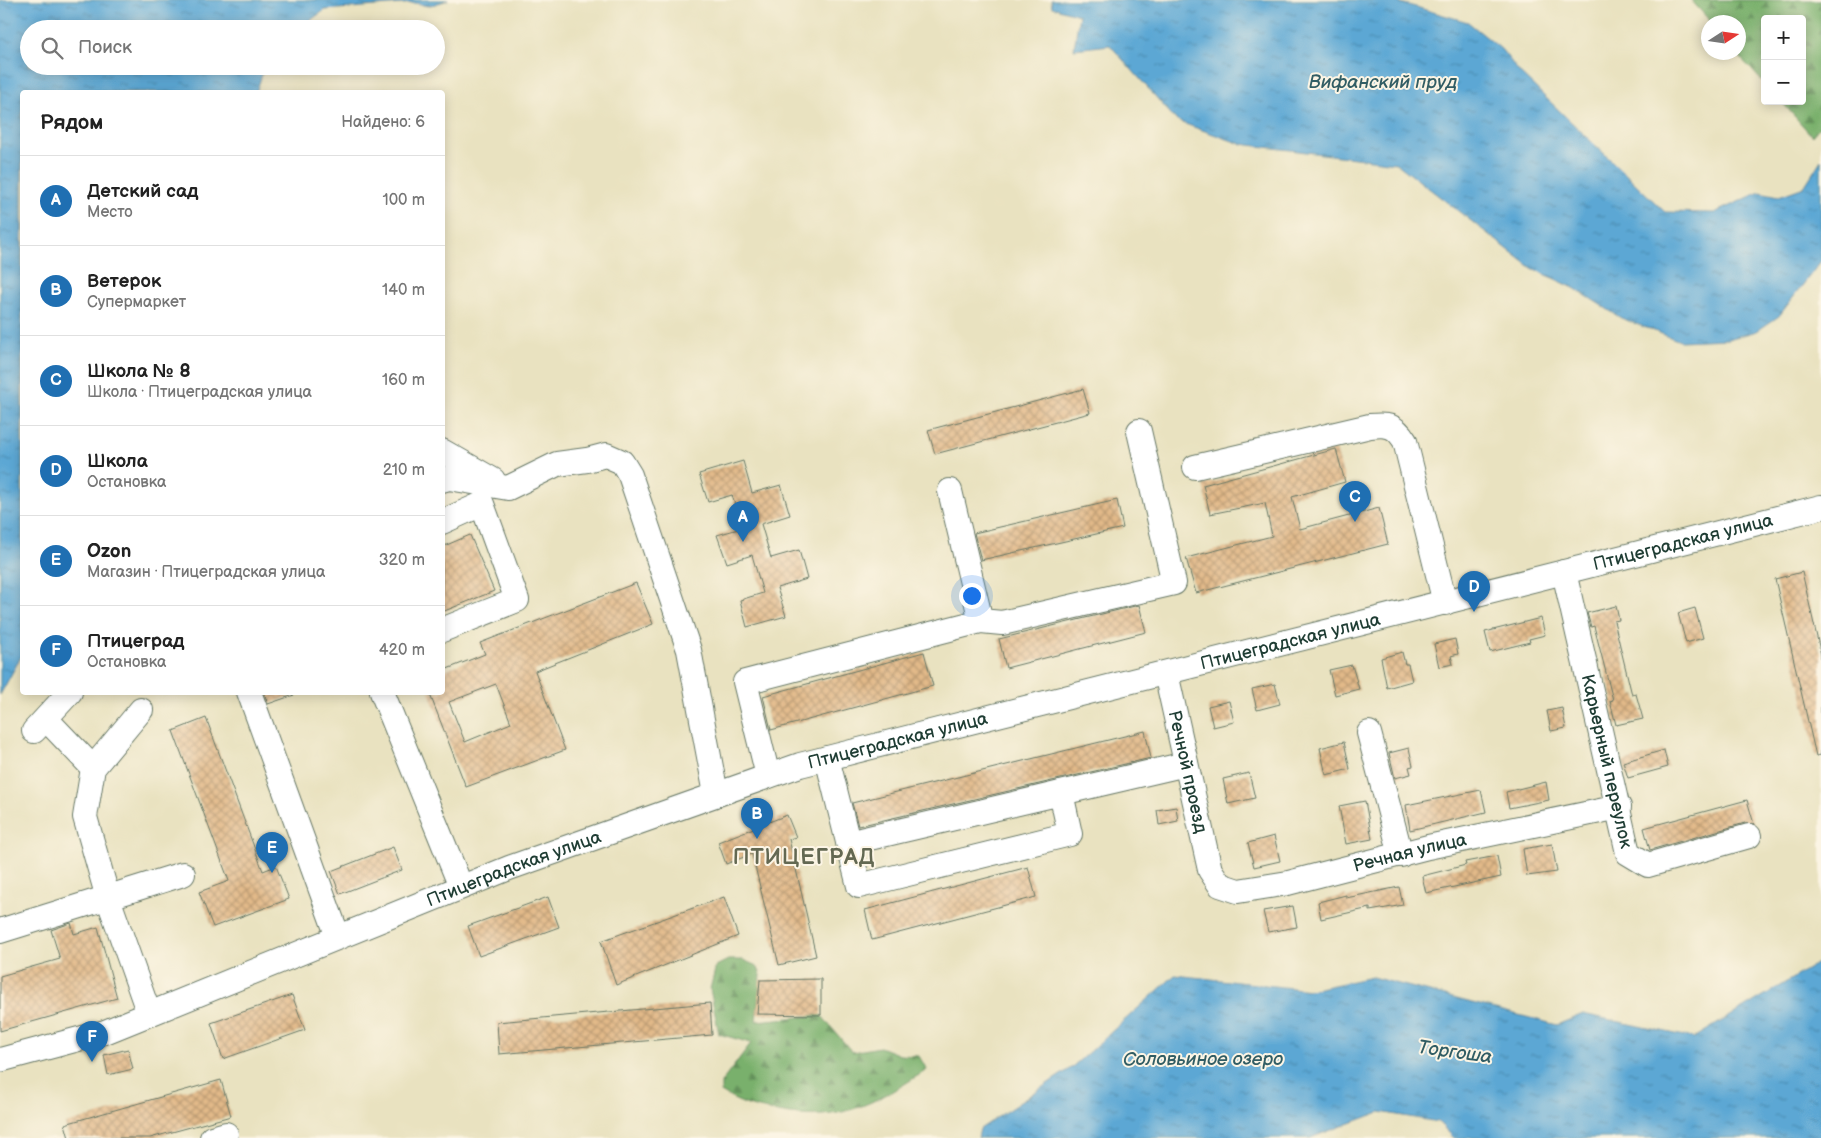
<!DOCTYPE html>
<html lang="ru">
<meta charset="utf-8">
<style>
:root{--surface:#fff;--page:#f2f2f2;--text:#222;--muted:#767676;--line:#e0e0e0;--accent:#1f6fb2}
body{margin:0;font-family:"Balsamiq Sans",sans-serif;background:var(--page);color:var(--text)}
.controls{position:absolute;right:15px;top:15px;display:grid;overflow:hidden;border-radius:5px;box-shadow:0 2px 12px #0003}
.controls button{width:45px;height:45px;display:grid;place-items:center;padding:0;border:0;border-bottom:1px solid var(--line);background:var(--surface);color:var(--text);font:25px sans-serif}
.compass{position:absolute;left:1701px;top:15px;width:45px;height:45px;border-radius:50%;background:var(--surface);box-shadow:0 2px 12px #0003;rotate:78deg}
.you{position:absolute;left:971px;top:595px;width:18px;height:18px;margin:-12px;border:4px solid #fff;border-radius:50%;background:#1a73e8;box-shadow:0 0 0 8px #1a73e833}
.badge{display:grid;place-items:center;width:32px;height:32px;border-radius:50%;background:var(--accent);color:#fff;font-size:16px;font-weight:700}
.pin{position:absolute;translate:-50% -41px;filter:drop-shadow(0 1px 2px #0008)}
.pin::after{content:'';position:absolute;top:26px;width:18px;height:15px;background:inherit;clip-path:polygon(0 0,100% 0,50% 100%)}
.list{margin:0;padding:0;list-style:none}
h2{display:flex;justify-content:space-between;align-items:center;height:65px;margin:0;padding:0 20px;font-size:21px}
h2 small{font-size:16px;font-weight:400;color:var(--muted)}
.list li{display:grid;grid-template-columns:32px 1fr auto;gap:15px;align-items:center;box-sizing:border-box;height:90px;padding:0 20px;border-top:1px solid var(--line)}
.list b{display:block;font-size:19px;white-space:nowrap}
.list p{margin:0;font-size:16px;white-space:nowrap;color:var(--muted)}
.list em{font-size:16px;font-style:normal;color:var(--muted)}
.icon{flex:none;width:28px;height:28px;fill:none;stroke:currentColor;stroke-width:2;stroke-linecap:round;stroke-linejoin:round}
.map{position:relative;flex:none;width:1821px;height:1138px;overflow:hidden}
.search{position:absolute;background:var(--surface);box-shadow:0 2px 12px #0003;left:20px;top:20px;width:425px;height:55px;display:flex;align-items:center;gap:12px;box-sizing:border-box;padding:0 18px;border-radius:28px;color:var(--muted);font-size:19px}
.panel{position:absolute;background:var(--surface);box-shadow:0 2px 12px #0003;left:20px;top:90px;width:425px;height:605px;border-radius:5px}
.map>svg:first-child{display:block}
.forest{fill:url(#forest-firs);stroke:#4c7650}
.water{fill:url(#water-ripples);stroke:#3d7284}
.building{fill:url(#building-cross-hatch);fill-rule:evenodd}
.lines{fill:none;stroke-linecap:round;stroke-linejoin:round}
.minor-casing{stroke:#667765;stroke-width:26}
.minor{stroke:#fff;stroke-width:24}
.labels{text-anchor:middle;stroke-width:4;stroke-linejoin:round;paint-order:stroke}
.street-label{font-size:18px;fill:#1f3d34;stroke:#fcf5e5}
.water-label{font-size:19px;font-style:italic;fill:#315d64;stroke:#fcf5e5}
.district-label{font-size:22px;font-weight:bold;letter-spacing:1px;fill:#636852;stroke:#fcf5e5}
</style>
<div class="map">
<svg width="1821" height="1138" viewBox="0 0 1821 1138">
<defs>
<pattern id="forest-firs" width="22" height="20" patternUnits="userSpaceOnUse" patternTransform="scale(1.25)"><rect width="22" height="20" fill="#79b06c"/><path d="M5 1l3.5 6h-7zM16 11l3.5 6h-7z" fill="#63905a"/></pattern>
<pattern id="water-ripples" width="26" height="14" patternUnits="userSpaceOnUse" patternTransform="scale(1.25)"><rect width="26" height="14" fill="#5ba7d4"/><path d="M2 4q2-2 4 0t4 0M15 11q2-2 4 0t4 0" fill="none" stroke="#4b89ad"/></pattern>
<pattern id="building-cross-hatch" width="8" height="8" patternUnits="userSpaceOnUse" patternTransform="scale(1.25)"><rect width="8" height="8" fill="#e2b989"/><path d="M0 0l8 8M0 8l8-8" fill="none" stroke="#b79871"/></pattern>
</defs>
<rect width="100%" height="100%" fill="#fcf5e5"/>
<filter id="ink" filterUnits="userSpaceOnUse"><feTurbulence type="fractalNoise" baseFrequency=".02" numOctaves="2"/><feDisplacementMap in="SourceGraphic" scale="10" xChannelSelector="R" yChannelSelector="G"/><feConvolveMatrix kernelMatrix="1 2 1 2 8 2 1 2 1" color-interpolation-filters="sRGB"/></filter>
<filter id="wash" filterUnits="userSpaceOnUse"><feTurbulence type="fractalNoise" baseFrequency=".0096" numOctaves="4" result="noise"/><feDisplacementMap in="SourceGraphic" scale="20" xChannelSelector="R" yChannelSelector="G"/><feGaussianBlur stdDeviation="1.12" result="paint"/><feColorMatrix in="noise" values="0 0 0 0 0 0 0 0 0 0 0 0 0 0 0 0 0 1.4 0 .05"/><feComposite in="paint" operator="in"/></filter>
<g filter="url(#wash)">
<rect width="100%" height="100%" fill="#e9e2c0"/>
<g class="forest">
<path d="M1691,0H1821V125L1812,136L1781,101H1802V19H1765V84L1736,53L1738,52V22H1711Z"/>
<path d="M728,960H743L757,966L761,975L756,1021L821,1015L852,1052L880,1047L900,1055L919,1056L927,1070C875,1103 841,1124 778,1112C753,1107 742,1105 721,1092V1083L751,1043L719,1034L710,989L716,966Z"/>
</g>
<g class="water">
<path d="M0,0H448L428,6L415,3L325,10L298,29H29V66H265L256,92H22V655L0,695Z"/>
<path d="M1051,0H1391L1468,22L1501,49L1520,73L1665,212L1714,213L1760,192L1779,196L1804,187L1821,160V261L1779,316L1757,331L1728,339L1680,341L1621,318L1574,288L1532,268L1396,163L1241,144L1177,121L1110,45L1074,49L1079,15L1052,7Z"/>
<path d="M1821,961V1138H1454L1438,1122L1380,1112L1310,1138H978L980,1129L1071,1068L1175,975L1310,990L1372,977L1557,1025L1583,1014L1694,1038Z"/>
</g>
<g id="blocks">
<g class="building">
<path d="M1083,389L1090,413L935,454L928,430Z"/>
<path d="M1336,449L1345,482L1292,497L1300,529L1379,508L1388,544L1196,593L1186,558L1272,536L1265,503L1210,514L1203,485Z"/>
<path d="M743,461L752,493L781,485L790,515L761,524L771,558L799,550L807,579L777,588L786,616L747,627L740,600L763,593L752,555L727,563L717,535L742,528L732,495L708,502L699,474Z"/>
<path d="M1117,500L1123,528L981,560L974,533Z"/>
<path d="M470,535L494,591L442,612V547Z"/>
<path d="M1802,572L1821,655V755L1816,756L1775,579Z"/>
<path d="M636,583L653,624L535,671L565,750L466,787L429,692H442V671L485,654L480,643ZM496,684L511,723L465,742L449,702Z"/>
<path d="M1139,605L1146,632L1006,668L999,639Z"/>
<path d="M1616,606L1619,620L1614,621L1632,695L1636,694L1643,719L1616,725L1610,701L1613,700L1594,626L1591,627L1587,613Z"/>
<path d="M1695,608L1703,638L1686,643L1678,613Z"/>
<path d="M1541,618L1545,635L1529,639L1530,642L1490,652L1485,632Z"/>
<path d="M1455,639L1458,654L1451,656L1453,664L1439,667L1434,644Z"/>
<path d="M924,652L933,686L771,730L763,696Z"/>
<path d="M1402,652L1405,664H1408L1412,681L1387,688L1381,658Z"/>
<path d="M1352,665L1359,689L1335,695L1329,670Z"/>
<path d="M1275,684L1280,704L1257,710L1252,689Z"/>
<path d="M264,692H293L294,695L268,704Z"/>
<path d="M1229,701L1234,722L1213,727L1208,706Z"/>
<path d="M1562,708L1566,728L1551,731L1547,711Z"/>
<path d="M206,718L263,871L276,866L289,899L213,927L199,892L229,881L173,731Z"/>
<path d="M1145,731L1151,758L858,826L852,803Z"/>
<path d="M1344,742L1350,769L1326,775L1320,748Z"/>
<path d="M1409,748L1413,766L1409,767L1411,774L1395,778L1389,753Z"/>
<path d="M1664,750L1668,767L1628,778L1623,762Z"/>
<path d="M1249,773L1255,798L1228,804L1223,779Z"/>
<path d="M1546,782L1549,800L1509,808L1506,792Z"/>
<path d="M1481,790L1486,812L1410,830L1406,805Z"/>
<path d="M1747,800L1754,824L1745,823L1650,850L1644,828Z"/>
<path d="M1365,801L1372,839L1346,844L1339,806Z"/>
<path d="M1176,807L1178,821L1159,825L1157,810Z"/>
<path d="M787,815L796,837L789,839L816,956L779,965L752,854L726,864L718,842Z"/>
<path d="M1274,836L1280,861L1254,867L1248,843Z"/>
<path d="M1552,844L1557,872L1527,876L1523,849Z"/>
<path d="M393,847L402,870L340,894L331,871Z"/>
<path d="M1497,856L1501,877L1426,893L1422,876L1466,865L1465,862Z"/>
<path d="M1028,867L1036,897L872,940L865,910Z"/>
<path d="M1399,887L1403,905L1370,911V908L1321,919L1318,902L1346,895V898Z"/>
<path d="M548,897L559,927L479,956L468,926Z"/>
<path d="M724,897L738,936L616,985L601,941Z"/>
<path d="M1293,906L1297,927L1268,932L1263,911Z"/>
<path d="M71,923L74,934L98,927L117,998L0,1031V976L60,959L51,930Z"/>
<path d="M821,979V1015L757,1014L760,980Z"/>
<path d="M292,995L305,1030L223,1059L211,1023Z"/>
<path d="M710,1003L712,1035L499,1054L497,1022Z"/>
<path d="M128,1049L133,1069L108,1075L104,1055Z"/>
<path d="M221,1080L231,1116L150,1138H69L65,1124Z"/>
</g>
</g>
</g>
<g filter="url(#ink)">
<use href="#blocks" fill-opacity="0" stroke="#667765" stroke-width="1"/>
<g class="lines">
<g class="minor-casing">
<g id="minor">
<path d="M442,451L493,480"/>
<path d="M1195,467L1370,426C1388,424 1395,425 1405,441L1445,603"/>
<path d="M442,480L449,478L508,488L557,464L587,460L606,455L622,462L630,475L689,650L716,794"/>
<path d="M950,491L981,621"/>
<path d="M442,522L482,504L517,600L442,630"/>
<path id="s1" d="M1564,572L1628,853L1648,865L1749,836"/>
<path id="s2" d="M1166,673L1210,870L1220,885L1238,891L1288,883L1428,847L1619,807"/>
<path d="M249,692L338,937"/>
<path d="M382,692L461,887"/>
<path d="M141,710L93,768L85,817L108,898L149,1014"/>
<path d="M46,719L93,768"/>
<path d="M34,731L70,692"/>
<path d="M1369,733L1401,855"/>
<path d="M827,758L859,886L1070,834L1061,793L848,843"/>
<path d="M768,776L745,682L981,621L1002,623L1174,583L1139,431"/>
<path d="M1061,793L1186,764"/>
<path d="M0,931L183,874"/>
<path id="s3" d="M0,1060L105,1032L509,868L800,765L1821,507"/>
<path d="M212,1138L226,1134"/>
</g>
</g>
<use href="#minor" class="minor"/>
</g>
</g>
<g class="labels">
<g class="street-label">
<text dy="6" stroke="none"><textPath href="#s3" startOffset="1764">Птицеградская улица</textPath></text>
<text dy="6" stroke="none"><textPath href="#s3" startOffset="1359">Птицеградская улица</textPath></text>
<text dy="6" stroke="none"><textPath href="#s3" startOffset="954">Птицеградская улица</textPath></text>
<text dy="6" stroke="none"><textPath href="#s1" startOffset="194">Карьерный переулок</textPath></text>
<text dy="6" stroke="none"><textPath href="#s2" startOffset="101">Речной проезд</textPath></text>
<text dy="6" stroke="none"><textPath href="#s2" startOffset="415">Речная улица</textPath></text>
<text dy="6" stroke="none"><textPath href="#s3" startOffset="549">Птицеградская улица</textPath></text>
</g>
<g class="water-label">
<text x="1383" y="88">Вифанский пруд</text>
<text transform="translate(1455 1051) rotate(8)" y="7">Торгоша</text>
<text x="1203" y="1065">Соловьиное озеро</text>
</g>
<g class="district-label">
<text x="804" y="864">ПТИЦЕГРАД</text>
</g>
</g>
</svg>
<div class="controls">
<button>+</button>
<button>−</button>
</div>
<svg class="compass" viewBox="-18 -18 36 36"><path d="M0-13l5 13h-10z" fill="#e53935"/><path d="M0 13l5-13h-10z" fill="#767676"/></svg>
<div class="you"></div>
<div class="pin badge" style="left:743px;top:542px">A</div>
<div class="pin badge" style="left:757px;top:839px">B</div>
<div class="pin badge" style="left:1355px;top:522px">C</div>
<div class="pin badge" style="left:1474px;top:612px">D</div>
<div class="pin badge" style="left:272px;top:873px">E</div>
<div class="pin badge" style="left:92px;top:1062px">F</div>
<div class="search"><svg class="icon" aria-label="search" viewBox="0 0 24 24"><circle cx="10" cy="10" r="6"/><path d="M15 15l6 6"/></svg>Поиск</div>
<section class="panel">
<h2>Рядом<small>Найдено: 6</small></h2>
<ul class="list">
<li><span class="badge">A</span><div><b>Детский сад</b><p>Место</p></div><em>100 m</em></li>
<li><span class="badge">B</span><div><b>Ветерок</b><p>Супермаркет</p></div><em>140 m</em></li>
<li><span class="badge">C</span><div><b>Школа № 8</b><p>Школа · Птицеградская улица</p></div><em>160 m</em></li>
<li><span class="badge">D</span><div><b>Школа</b><p>Остановка</p></div><em>210 m</em></li>
<li><span class="badge">E</span><div><b>Ozon</b><p>Магазин · Птицеградская улица</p></div><em>320 m</em></li>
<li><span class="badge">F</span><div><b>Птицеград</b><p>Остановка</p></div><em>420 m</em></li>
</ul>
</section>
</div>
